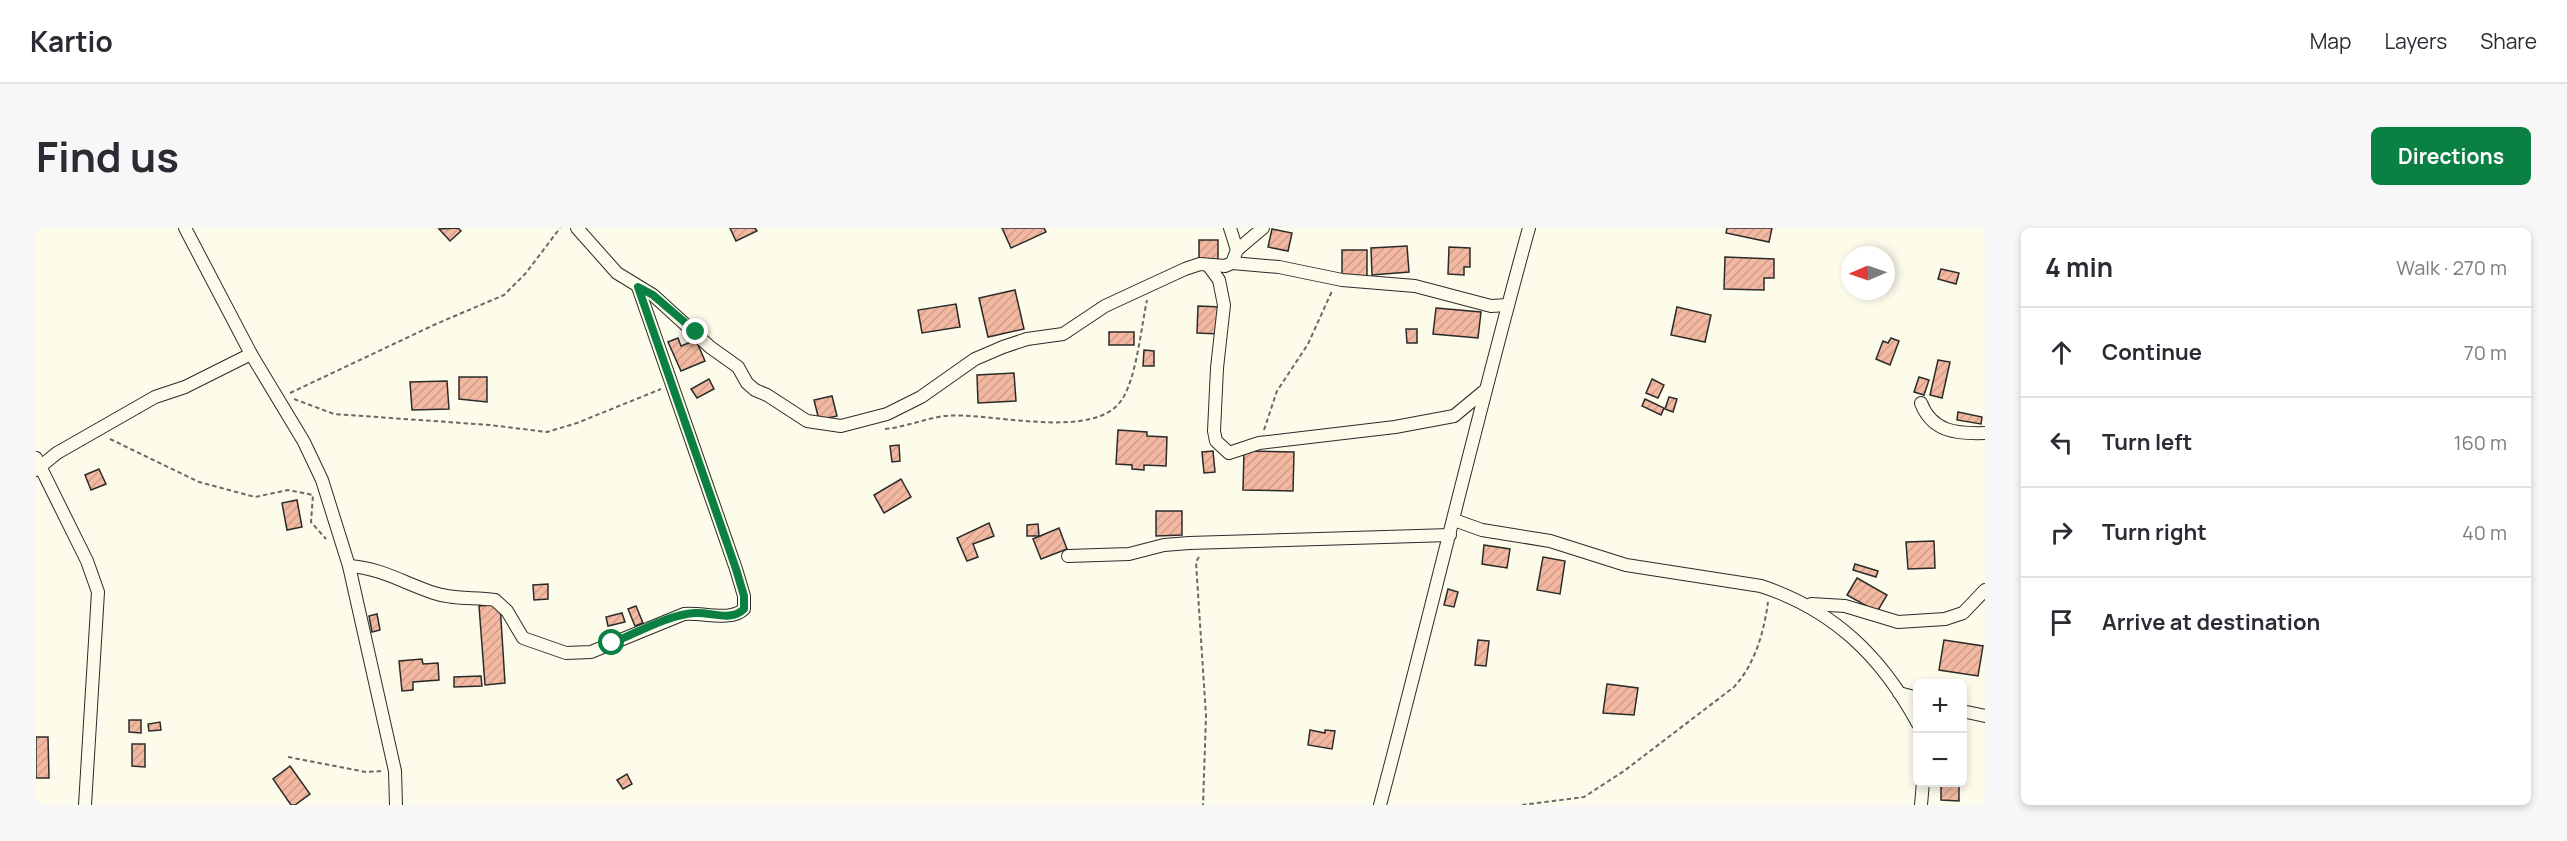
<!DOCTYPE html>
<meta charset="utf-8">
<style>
:root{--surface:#fff;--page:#f7f7f7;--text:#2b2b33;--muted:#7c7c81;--line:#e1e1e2;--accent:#0b8043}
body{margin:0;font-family:Manrope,sans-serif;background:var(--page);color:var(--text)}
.controls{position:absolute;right:18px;bottom:18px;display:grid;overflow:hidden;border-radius:9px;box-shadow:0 3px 9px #0003}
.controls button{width:54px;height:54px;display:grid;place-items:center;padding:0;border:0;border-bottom:2px solid var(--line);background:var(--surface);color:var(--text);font:30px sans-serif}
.compass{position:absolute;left:1805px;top:18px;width:54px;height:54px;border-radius:50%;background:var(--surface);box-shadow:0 3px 9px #0003;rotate:268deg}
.stop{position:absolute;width:18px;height:18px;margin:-14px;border:4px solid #0b8043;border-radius:50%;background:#fff}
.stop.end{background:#0b8043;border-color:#fff;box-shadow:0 2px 6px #0008}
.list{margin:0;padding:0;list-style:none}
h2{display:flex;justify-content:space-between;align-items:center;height:78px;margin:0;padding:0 24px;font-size:26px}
h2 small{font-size:20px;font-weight:400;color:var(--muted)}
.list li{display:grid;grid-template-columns:39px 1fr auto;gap:18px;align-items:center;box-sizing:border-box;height:90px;padding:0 24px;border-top:2px solid var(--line)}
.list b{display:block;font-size:22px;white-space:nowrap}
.list em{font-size:20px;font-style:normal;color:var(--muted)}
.icon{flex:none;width:33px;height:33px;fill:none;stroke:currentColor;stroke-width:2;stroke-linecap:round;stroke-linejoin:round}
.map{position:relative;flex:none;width:1949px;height:577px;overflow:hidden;border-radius:9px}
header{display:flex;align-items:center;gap:36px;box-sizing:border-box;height:84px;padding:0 30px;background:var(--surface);border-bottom:2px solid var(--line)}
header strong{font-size:28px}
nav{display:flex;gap:33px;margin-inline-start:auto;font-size:21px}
.intro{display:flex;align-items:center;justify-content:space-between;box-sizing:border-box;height:144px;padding:0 36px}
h1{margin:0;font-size:42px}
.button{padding:15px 27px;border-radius:9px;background:var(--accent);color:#fff;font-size:21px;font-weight:700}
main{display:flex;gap:36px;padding:0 36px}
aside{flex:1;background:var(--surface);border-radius:9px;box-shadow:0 3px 9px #0003}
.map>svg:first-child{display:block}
.building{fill:url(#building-hatch);stroke:#2b2b2b;stroke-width:1.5}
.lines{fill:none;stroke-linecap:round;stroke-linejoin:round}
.street-casing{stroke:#2b2b2b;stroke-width:14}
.path{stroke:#6a6964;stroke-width:2;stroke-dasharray:4.5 3;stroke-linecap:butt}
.street{stroke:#fdfbea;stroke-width:12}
.route{stroke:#0b8043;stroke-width:8}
</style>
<header>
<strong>Kartio</strong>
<nav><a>Map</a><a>Layers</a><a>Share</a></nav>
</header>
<div class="intro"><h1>Find us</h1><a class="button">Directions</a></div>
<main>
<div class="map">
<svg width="1949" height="577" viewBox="0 0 1949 577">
<defs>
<pattern id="building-hatch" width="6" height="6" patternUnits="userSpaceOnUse" patternTransform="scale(1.5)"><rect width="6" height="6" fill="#f2b8a0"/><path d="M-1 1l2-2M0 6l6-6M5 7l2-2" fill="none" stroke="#d09e8a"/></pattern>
</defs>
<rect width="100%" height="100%" fill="#fdfbea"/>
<g class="building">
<path d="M422,0L425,3L414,13L403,1Z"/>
<path d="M694,0H719L721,3L700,13Z"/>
<path d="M966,0H1008L1010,4L975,20Z"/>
<path d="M1691,0H1736L1733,14L1690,5Z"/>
<path d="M1236,1L1256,5L1252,23L1232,19Z"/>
<rect x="1163" y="12" width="19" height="20"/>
<path d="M1371,18L1373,44L1336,47L1335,20Z"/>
<path d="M1413,19L1434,20V39H1428V47L1412,46Z"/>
<rect x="1306" y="22" width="25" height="26"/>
<path d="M1689,29L1738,31V50H1728V62L1688,61Z"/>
<path d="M1905,41L1923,45L1920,56L1902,51Z"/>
<path d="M979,62L988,101L952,109L943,70Z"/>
<path d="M920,76L924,99L886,105L882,82Z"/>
<path d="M1162,78L1185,79L1183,106L1161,105Z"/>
<path d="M1641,79L1675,87L1669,114L1635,107Z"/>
<path d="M1400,80L1445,84L1442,110L1397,106Z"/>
<path d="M1370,101H1381V115H1371Z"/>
<rect x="1073" y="104" width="25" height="13"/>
<path d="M642,110L645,118L660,112L669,133L645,143L632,114Z"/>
<path d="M1855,110L1863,113L1854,137L1840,131L1847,113L1852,115Z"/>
<path d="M1108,122L1118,123V138H1107Z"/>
<path d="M1902,132L1914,134L1906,170L1894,167Z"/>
<path d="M978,145L980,173L942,175L941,147Z"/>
<path d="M423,149H451V174L423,171Z"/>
<path d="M1883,149L1893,152L1888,167L1878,164Z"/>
<path d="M673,151L678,161L661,170L655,161Z"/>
<path d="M1616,151L1628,157L1622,170L1610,165Z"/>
<path d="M411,153L413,181L376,182L374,154Z"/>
<path d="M796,168L801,188L783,192L778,172Z"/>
<path d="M1633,169L1641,171L1637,184L1629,181Z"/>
<path d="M1609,171L1628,180L1625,187L1606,178Z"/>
<path d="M1922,184L1946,189L1945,196L1921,192Z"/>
<path d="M1082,202L1111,204V208L1131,209L1130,238L1108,237V242L1096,241V237L1080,236Z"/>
<path d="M863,217L864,233L856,234L854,218Z"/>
<path d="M1177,223L1179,244L1168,245L1166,224Z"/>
<path d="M1208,223L1258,224L1257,263L1207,262Z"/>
<path d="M63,241L70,256L55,262L49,247Z"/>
<path d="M865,251L875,269L848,285L838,267Z"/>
<path d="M261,272L266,299L251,302L246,275Z"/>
<path d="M1120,283H1146V307L1120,308Z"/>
<path d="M953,295L958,308L937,316L942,329L931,333L921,310Z"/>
<path d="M1002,296L1003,308H991V297Z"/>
<path d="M1023,300L1031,321L1005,331L997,311Z"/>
<path d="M1898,313L1899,340L1872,341L1870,314Z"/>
<path d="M1448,317L1474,321L1471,340L1446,336Z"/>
<path d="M1507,329L1529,333L1524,366L1501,362Z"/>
<path d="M1819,336L1842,343L1840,349L1817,342Z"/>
<path d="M1821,350L1851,367L1841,384L1811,367Z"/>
<path d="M512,356V371L498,372L497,357Z"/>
<path d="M1412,361L1422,364L1418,379L1408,377Z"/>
<path d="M464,376L469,455L449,457L443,378Z"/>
<path d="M600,378L607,395L599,398L592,381Z"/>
<path d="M586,385L589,394L572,398L570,389Z"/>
<path d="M341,386L344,402L336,404L333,388Z"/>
<path d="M1442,412L1453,413L1450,438L1439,437Z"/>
<path d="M1908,412L1947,418L1942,448L1903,442Z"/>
<path d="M386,431L387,436L402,435L403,452L377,454V462L366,463L363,433Z"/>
<path d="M445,448L446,458L418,459V449Z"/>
<path d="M1571,456L1602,460L1598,487L1567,485Z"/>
<path d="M93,492H105V505L93,504Z"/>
<path d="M124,494L125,502L113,503L112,496Z"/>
<path d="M1274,502L1289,505V502L1299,503L1296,521L1272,517Z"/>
<path d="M0,509H12L13,550H0Z"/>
<path d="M96,516H109V539L96,538Z"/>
<path d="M254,538L274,566L259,577H255L237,551Z"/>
<path d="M591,546L596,556L587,561L581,552Z"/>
<path d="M1905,555L1923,556V573L1905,572Z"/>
</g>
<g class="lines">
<g class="street-casing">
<g id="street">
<path d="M149,0L215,126L268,214L286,252L313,338L359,543L360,577"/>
<path d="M541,0L581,45L617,67L674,119L702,139L711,155L719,162L731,167L771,193L805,198L851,186L885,169L939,131L967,119L991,111L1027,106L1069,78L1149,41L1164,36L1189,38L1196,35L1201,22L1227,0"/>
<path d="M1194,0L1201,22"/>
<path d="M1196,35L1243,39L1306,52L1379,58L1455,78L1472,77"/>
<path d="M1172,37L1183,52L1188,77L1181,140L1178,203L1180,213L1193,225L1223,215L1359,199L1418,188L1447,164"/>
<path d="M1885,175C1896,204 1921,206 1949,205"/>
<path d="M0,230L51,333L62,364L49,577"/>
<path d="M0,242L21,225L119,169L149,159L215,126"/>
<path d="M1418,292L1446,302L1514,313L1590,337L1725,358C1798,382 1846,429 1882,496"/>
<path d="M1032,328L1093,326L1128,317L1153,315L1414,307"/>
<path d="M313,338C345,340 368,355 398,365C418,372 438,369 459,372L471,383L487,410L530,425L555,424L648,386C666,384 695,394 708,381V368L700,341L602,59"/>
<path d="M1775,376L1809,378L1862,394L1909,391L1927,385L1949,362"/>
<path d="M1863,465L1882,470"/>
<path d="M1926,483L1949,488"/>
<path d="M1344,577C1395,385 1440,191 1493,0"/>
<path d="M1885,577L1887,554"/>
</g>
</g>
<g class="path">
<path d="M254,165L400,96L468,67L490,45L524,0"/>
<path d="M258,171L298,186L454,197L511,204L541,195L625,161"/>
<path d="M849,201C869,199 888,191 908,188C953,183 1060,215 1087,170C1101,146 1105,100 1111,72"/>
<path d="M1228,202L1241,163L1272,116L1296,63"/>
<path d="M74,211L163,254L219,269L252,262L277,267L275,294L290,311"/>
<path d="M1163,329L1160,334L1170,488L1167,577"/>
<path d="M252,529L330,544L347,543"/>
<path d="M1486,577L1548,569L1588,543L1698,459C1719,436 1728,404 1732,374"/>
</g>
<use href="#street" class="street"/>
</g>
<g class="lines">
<path class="route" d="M576,415C603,404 631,387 659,385C676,384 695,394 708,381V368L700,341L602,59L617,67L660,104"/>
</g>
</svg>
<div class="controls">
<button>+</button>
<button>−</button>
</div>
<svg class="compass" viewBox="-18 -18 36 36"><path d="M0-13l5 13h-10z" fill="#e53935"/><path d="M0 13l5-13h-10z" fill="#7c7c81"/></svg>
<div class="stop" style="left:576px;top:415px"></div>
<div class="stop end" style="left:660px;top:104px"></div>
</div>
<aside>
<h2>4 min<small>Walk · 270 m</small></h2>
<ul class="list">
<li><svg class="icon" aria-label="ahead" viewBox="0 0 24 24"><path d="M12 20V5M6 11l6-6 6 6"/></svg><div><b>Continue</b></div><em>70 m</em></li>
<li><svg class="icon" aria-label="left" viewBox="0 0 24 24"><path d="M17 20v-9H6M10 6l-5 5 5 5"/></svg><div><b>Turn left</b></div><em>160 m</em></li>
<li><svg class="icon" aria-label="right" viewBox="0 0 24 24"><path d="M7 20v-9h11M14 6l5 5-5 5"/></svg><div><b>Turn right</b></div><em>40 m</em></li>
<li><svg class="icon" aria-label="arrive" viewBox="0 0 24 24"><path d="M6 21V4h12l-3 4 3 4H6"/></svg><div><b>Arrive at destination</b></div></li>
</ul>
</aside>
</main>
